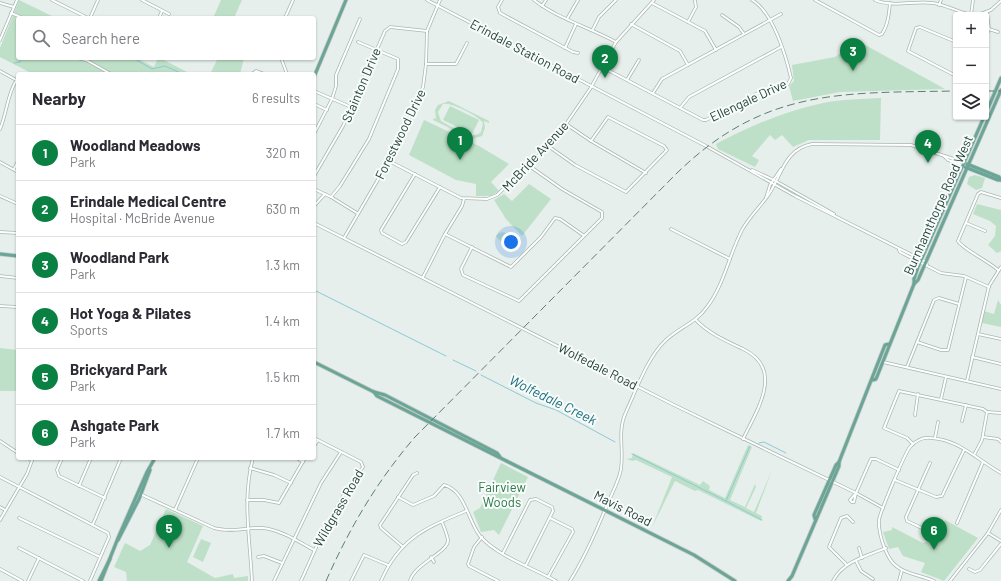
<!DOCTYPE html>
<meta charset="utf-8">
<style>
:root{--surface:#fff;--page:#f7f7f7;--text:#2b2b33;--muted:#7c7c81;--line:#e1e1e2;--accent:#0b8043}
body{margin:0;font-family:Barlow,sans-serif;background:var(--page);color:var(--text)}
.controls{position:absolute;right:12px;top:12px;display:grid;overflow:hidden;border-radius:4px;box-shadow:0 1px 3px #0004}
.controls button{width:36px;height:36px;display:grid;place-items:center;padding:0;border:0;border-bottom:1px solid var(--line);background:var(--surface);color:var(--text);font:20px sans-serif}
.you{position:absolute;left:511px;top:242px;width:14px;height:14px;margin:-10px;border:3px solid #fff;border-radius:50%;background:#1a73e8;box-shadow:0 0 0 6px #1a73e833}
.badge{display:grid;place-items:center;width:26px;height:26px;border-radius:50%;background:var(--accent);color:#fff;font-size:13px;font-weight:700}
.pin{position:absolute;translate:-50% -33px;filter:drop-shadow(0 1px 2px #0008)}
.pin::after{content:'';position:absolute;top:21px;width:14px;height:12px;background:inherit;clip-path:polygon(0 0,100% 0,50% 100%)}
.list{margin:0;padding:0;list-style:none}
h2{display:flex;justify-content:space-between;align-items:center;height:52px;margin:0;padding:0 16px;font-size:17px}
h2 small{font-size:13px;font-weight:400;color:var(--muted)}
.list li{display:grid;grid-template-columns:26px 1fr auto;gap:12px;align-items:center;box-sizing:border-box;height:56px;padding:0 16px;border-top:1px solid var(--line)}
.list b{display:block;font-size:15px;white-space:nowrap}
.list p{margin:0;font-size:13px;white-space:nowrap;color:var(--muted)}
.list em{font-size:13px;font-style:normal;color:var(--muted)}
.icon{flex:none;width:22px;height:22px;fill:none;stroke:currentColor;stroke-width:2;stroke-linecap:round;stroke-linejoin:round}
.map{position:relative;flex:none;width:1001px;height:581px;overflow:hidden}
.search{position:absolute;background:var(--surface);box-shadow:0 1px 3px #0004;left:16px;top:16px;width:300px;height:44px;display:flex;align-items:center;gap:10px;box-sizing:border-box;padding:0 14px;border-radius:4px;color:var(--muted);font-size:15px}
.panel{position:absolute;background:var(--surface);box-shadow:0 1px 3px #0004;left:16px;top:72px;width:300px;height:388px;border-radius:4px}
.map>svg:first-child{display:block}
.green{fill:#bfe0c8;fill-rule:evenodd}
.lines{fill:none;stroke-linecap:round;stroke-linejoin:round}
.stream{stroke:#8ec9d4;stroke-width:1}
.minor-casing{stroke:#a8b8b2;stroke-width:3.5}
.major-casing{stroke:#c2cac8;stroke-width:4.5}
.minor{stroke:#fff;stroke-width:2}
.major{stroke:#6aa596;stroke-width:3}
.rail{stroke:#5f7d75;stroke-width:1;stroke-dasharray:8 4;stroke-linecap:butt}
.labels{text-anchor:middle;stroke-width:4;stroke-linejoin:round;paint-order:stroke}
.street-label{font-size:13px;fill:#24423a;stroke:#f7fbf9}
.park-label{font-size:13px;fill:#2d7a4b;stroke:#f7fbf9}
.water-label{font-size:14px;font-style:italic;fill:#1c6f80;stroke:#f7fbf9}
</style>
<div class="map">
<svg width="1001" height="581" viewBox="0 0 1001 581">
<rect width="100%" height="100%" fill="#e6efeb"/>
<g class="green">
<path d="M19,0L56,18H18V58H136L154,67L158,58H160L191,74H33L0,57V48Z"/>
<path d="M221,0H242L234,18H213Z"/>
<path d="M858,41L945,89L840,92L793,101L789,86L794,81L792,65L835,57Z"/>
<path d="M218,58H244L240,74H210Z"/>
<path d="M881,98L880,140H809L793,147L782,135L775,140L770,135L752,156L759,160L755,167L718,149L716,144C750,126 785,111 823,103C841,99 862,99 881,98Z"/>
<path d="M449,101L489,121V123L484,121L485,128L482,136L472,139L433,120L434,118L436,119L435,110L438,105ZM443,104C451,102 479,116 483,123L481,132C471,142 451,126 441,121L438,112Z"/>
<path d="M450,106L479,120L472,134L443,120Z"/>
<path d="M424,120L479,146L509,164L491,182L499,191L491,196H476V184L456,180L409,155Z"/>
<path d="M975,175L985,178L982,188L976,190L967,184L969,177Z"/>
<path d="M529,184L551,199L522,236L506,219L494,200L504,194L512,201Z"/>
<path d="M977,204L1001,210V251L997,253L988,245L995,236L996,226L990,221L973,214Z"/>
<path d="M504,232L510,237L512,234L518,240L510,247L505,241L502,243L496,236L499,233Z"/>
<path d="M998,300L1001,305V327L982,323L984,311L994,314Z"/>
<path d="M0,348L18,350V391H0Z"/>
<path d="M748,445L752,447L730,500L745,507L755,484L756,487L746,508L754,512L772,470L756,513L762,516L761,521L698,490L695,491L675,481L652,527L672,477L636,460L633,461L626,459L632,458L633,453L700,485L703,481L710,486L709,490L725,498Z"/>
<path d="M501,463L528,477L499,535L494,530L481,532L473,512L480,508Z"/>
<path d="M166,509L203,526L187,562L215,578L233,574L234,578L248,576V581H127L126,572L114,567L125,543L140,551L150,545Z"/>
<path d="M945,520L978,538L944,581L921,572L925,563L903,556L898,547L889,549L883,532L892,530V527L923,543L935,539Z"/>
<path d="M201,539L211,543L203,562L193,557Z"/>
</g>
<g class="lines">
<g class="stream">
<path d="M133,58L152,69L165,66L183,74"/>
<path d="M14,63L20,62L22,58"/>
<path d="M314,290L446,356"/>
<path d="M453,360L476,371"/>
<path d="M481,375L536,403L556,410L615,442"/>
<path d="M759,443L764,442L786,453"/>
<path d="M632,454L726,501L750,446"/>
<path d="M726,501L762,520"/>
</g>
<g class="minor-casing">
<g id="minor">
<path d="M52,0L88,18"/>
<path d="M142,0L169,14"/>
<path d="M427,0L706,146L795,196L926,262L927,265"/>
<path d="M502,0L498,7L500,13L573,52L578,53"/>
<path d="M534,0C558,19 589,27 616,42"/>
<path d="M815,0L879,35L882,34C888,25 889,14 890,3"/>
<path d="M875,0C893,8 914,0 933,3C948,5 960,14 975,15"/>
<path d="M0,3L14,7"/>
<path d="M652,3L705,31L716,50"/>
<path d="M939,5L941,0"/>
<path d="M542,6L546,0"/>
<path d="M11,13L23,18"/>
<path d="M722,15L739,27L744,34"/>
<path d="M971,15L973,0"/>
<path d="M978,15L991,10L1001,1"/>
<path d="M90,18L98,0"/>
<path d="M159,18L162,11"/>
<path d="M285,18L293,0"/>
<path d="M567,19L578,0"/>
<path d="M688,22L696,7L695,1"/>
<path d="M631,24L680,51L688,65"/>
<path d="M593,29L599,17L616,0"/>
<path d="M989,29L998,32"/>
<path d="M986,37L989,29L987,13"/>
<path d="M0,40L17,0"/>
<path d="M956,42L920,27L916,28L908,51L956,76"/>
<path d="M565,48L576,24"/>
<path d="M77,58L86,60L111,74"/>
<path d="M281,58L287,74"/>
<path d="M426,64H456L467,43"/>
<path d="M602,67L703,120H706L762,91L788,84L791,78C786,56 773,12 752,0"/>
<path d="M0,71L18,81"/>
<path d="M252,74L256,71L264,74"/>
<path d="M627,80L639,60"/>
<path d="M314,91L351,107"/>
<path d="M653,93L662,79L781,14"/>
<path d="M314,104L327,110"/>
<path d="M680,108L689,97L781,47"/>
<path d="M566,124L591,141L646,173"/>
<path d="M0,129C7,113 7,95 16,81"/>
<path d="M314,134L332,99L336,86V75L360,19"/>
<path d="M548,146L575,165L626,192L667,150L664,146L608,117L591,141"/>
<path d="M944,156L948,160L962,165"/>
<path d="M389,161L461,198L487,199L497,195L548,146L564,127L590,89L616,42L654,0"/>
<path d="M0,162L18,172"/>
<path d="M14,169L18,161"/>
<path d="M752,170L774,180L834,214"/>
<path d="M415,174L381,230L382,233L402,244L406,242L440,187"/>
<path d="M314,176L343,126L385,31L390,27L427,31"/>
<path d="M314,189L331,197L357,213"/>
<path d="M0,196L18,204"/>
<path d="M331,197L340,186L369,139L398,69V59L358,42"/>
<path d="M766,198L770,185L781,169"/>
<path d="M314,206L325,194"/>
<path d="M314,223L672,404L856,493L883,508"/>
<path d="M966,223L985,231"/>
<path d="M671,229L730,259"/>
<path d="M0,232L18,233"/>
<path d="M445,234L511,267L541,237L555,218L560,219L583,235"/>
<path d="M344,238L394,152L423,87L426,64L427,31L440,0"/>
<path d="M472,247L461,269L463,275L519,301L602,218V212L562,189L528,165"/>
<path d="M899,250L900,252L941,273L964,276L989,287"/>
<path d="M998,270C990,262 961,248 958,241L978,194L981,192L1001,198"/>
<path d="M0,276L18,278"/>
<path d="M423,277L445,234L462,206L464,199"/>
<path d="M0,306L18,307"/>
<path d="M696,320C708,333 726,341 743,349C785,369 757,410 743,439"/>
<path d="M978,334L1001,339"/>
<path d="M917,342L941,350H948L966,277"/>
<path d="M972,357L1001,364"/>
<path d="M883,362L1001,389"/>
<path d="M907,367L934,300L939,298L959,304"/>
<path d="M967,381L989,286L1001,267"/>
<path d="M941,399L946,377"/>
<path d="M987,412L1001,413"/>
<path d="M915,415L918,394"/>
<path d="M962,421L966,405"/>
<path d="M983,437L998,439L1001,442"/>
<path d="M935,438L938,422"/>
<path d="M0,441L18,453"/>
<path d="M913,444L907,438L884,428L899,391L983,409L987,412"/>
<path d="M314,446L318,440"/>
<path d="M974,455L982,440L987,412"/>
<path d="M27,458L32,460"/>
<path d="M62,458L57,470L59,476L105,498"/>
<path d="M297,458L303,462"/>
<path d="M930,463L906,517L907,521L924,529L928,527L930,521"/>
<path d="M250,468L274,475L291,483"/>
<path d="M0,477L108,533L109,537L90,581"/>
<path d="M895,480L936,497L942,496L964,450"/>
<path d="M79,486L91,458"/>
<path d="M856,493L854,502H852L850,500L856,493L871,459H876L899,470"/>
<path d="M140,494L214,528C231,533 247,527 263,528C281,530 299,542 314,550"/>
<path d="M398,497L413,505L434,496L444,485C465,490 468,521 480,536C497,556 533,568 556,581"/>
<path d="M247,500H264L279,503L305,458"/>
<path d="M0,507L5,510"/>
<path d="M175,510L198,458"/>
<path d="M19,518L100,557"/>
<path d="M0,520L27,474L33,458"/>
<path d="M957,523L983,462"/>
<path d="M93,524L121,458"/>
<path d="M988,533L1001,541"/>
<path d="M482,537L474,547L468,564L469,566L498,581"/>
<path d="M402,546L381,528L380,525L413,475L417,473"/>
<path d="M19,548L83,581"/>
<path d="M859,548L862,558"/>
<path d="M503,553L530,500L536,499L552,507L553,511L526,565"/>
<path d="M258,557L264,556L282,563"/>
<path d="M431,557L434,562"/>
<path d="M856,561L861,571L873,579"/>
<path d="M847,565L829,547L841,518L847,516L853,522"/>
<path d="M0,569L22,581"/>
<path d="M969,569L975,572L980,570L1001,544"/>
<path d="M548,577L573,532L572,529L550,518"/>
<path d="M28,581L39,558"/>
<path d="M252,581C250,540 242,498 253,458"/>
<path d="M274,581L321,483L341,452"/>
<path d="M301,581L323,532L347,489L363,467L361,462L314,438"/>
<path d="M351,581L364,555L388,565"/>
<path d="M381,581C399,539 425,528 466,511"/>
<path d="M410,581C414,564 449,552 448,540C447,534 444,527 442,522"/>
<path d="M570,581C585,557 596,532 607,505C612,493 619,481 621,469C624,449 617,431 626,412C636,390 648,357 665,341C678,328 696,323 707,307C724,285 729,255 742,230C749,217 761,206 769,194C782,174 785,149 812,144L911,145L963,162"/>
<path d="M833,581C843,561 867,556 886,548"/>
<path d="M899,581L902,570"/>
<path d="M934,581C921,575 903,574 893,563C885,554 878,532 879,520C880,512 905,453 910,447C915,441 923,437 931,438C958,439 979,461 1001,473"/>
<path d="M950,581L988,533L1001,510"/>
</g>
</g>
<g class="major-casing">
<g id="major">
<path d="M314,77L346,0"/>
<path d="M986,113L1001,78"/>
<path d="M967,164L999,177L1001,180"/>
<path d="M965,167L998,180H1001"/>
<path d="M0,254L18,256"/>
<path d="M914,284V279L918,267L984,117"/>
<path d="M314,362L374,392L385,395L497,453L500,457"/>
<path d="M873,380L876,379L914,284L918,280L1001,90"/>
<path d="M374,392L377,396L694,555L735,581"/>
<path d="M815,519L814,515L836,465L839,462"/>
<path d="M118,540L139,499L150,470"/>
<path d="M99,581L110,559"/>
<path d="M101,581L118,538L147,472L155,458"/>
<path d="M788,581L792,576L839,466V462L885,345L889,344"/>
</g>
</g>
<use href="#minor" class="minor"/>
<use href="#major" class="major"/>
<g class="rail">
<path d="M986,91H1001"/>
<path d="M326,581C349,529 377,481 415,437L675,175C763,88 841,93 956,91"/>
</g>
</g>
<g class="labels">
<g class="street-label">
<text transform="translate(525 51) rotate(28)" y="5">Erindale Station Road</text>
<text transform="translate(361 85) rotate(-67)" y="5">Stainton Drive</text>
<text transform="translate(748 100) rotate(-25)" y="5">Ellengale Drive</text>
<text transform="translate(400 134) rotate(-64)" y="5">Forestwood Drive</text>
<text transform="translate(535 156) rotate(-47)" y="5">McBride Avenue</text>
<text transform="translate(938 205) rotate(-66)" y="5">Burnhamthorpe Road West</text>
<text transform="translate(598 366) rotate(27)" y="5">Wolfedale Road</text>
<text transform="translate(338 508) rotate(-60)" y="5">Wildgrass Road</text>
<text transform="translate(623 508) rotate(27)" y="5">Mavis Road</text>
</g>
<g class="park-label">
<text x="502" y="492">Fairview<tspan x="502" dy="15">Woods</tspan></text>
</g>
<g class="water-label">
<text transform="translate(553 400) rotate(26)" y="5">Wolfedale Creek</text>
</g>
</g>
</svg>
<div class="controls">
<button>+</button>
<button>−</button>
<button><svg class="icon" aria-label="layers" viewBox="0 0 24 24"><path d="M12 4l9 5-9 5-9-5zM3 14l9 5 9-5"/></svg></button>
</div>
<div class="you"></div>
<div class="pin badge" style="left:460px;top:160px">1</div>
<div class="pin badge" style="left:605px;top:78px">2</div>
<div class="pin badge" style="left:853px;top:71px">3</div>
<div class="pin badge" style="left:928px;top:163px">4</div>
<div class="pin badge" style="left:169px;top:548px">5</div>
<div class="pin badge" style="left:934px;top:550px">6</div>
<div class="search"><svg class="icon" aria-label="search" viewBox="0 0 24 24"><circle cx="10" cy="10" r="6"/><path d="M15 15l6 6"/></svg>Search here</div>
<section class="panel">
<h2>Nearby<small>6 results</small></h2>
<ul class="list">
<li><span class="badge">1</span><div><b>Woodland Meadows</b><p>Park</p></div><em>320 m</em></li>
<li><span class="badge">2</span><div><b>Erindale Medical Centre</b><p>Hospital · McBride Avenue</p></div><em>630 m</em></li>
<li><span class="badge">3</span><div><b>Woodland Park</b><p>Park</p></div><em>1.3 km</em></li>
<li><span class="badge">4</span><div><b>Hot Yoga &amp; Pilates</b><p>Sports</p></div><em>1.4 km</em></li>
<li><span class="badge">5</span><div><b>Brickyard Park</b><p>Park</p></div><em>1.5 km</em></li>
<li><span class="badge">6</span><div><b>Ashgate Park</b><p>Park</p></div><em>1.7 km</em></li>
</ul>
</section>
</div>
